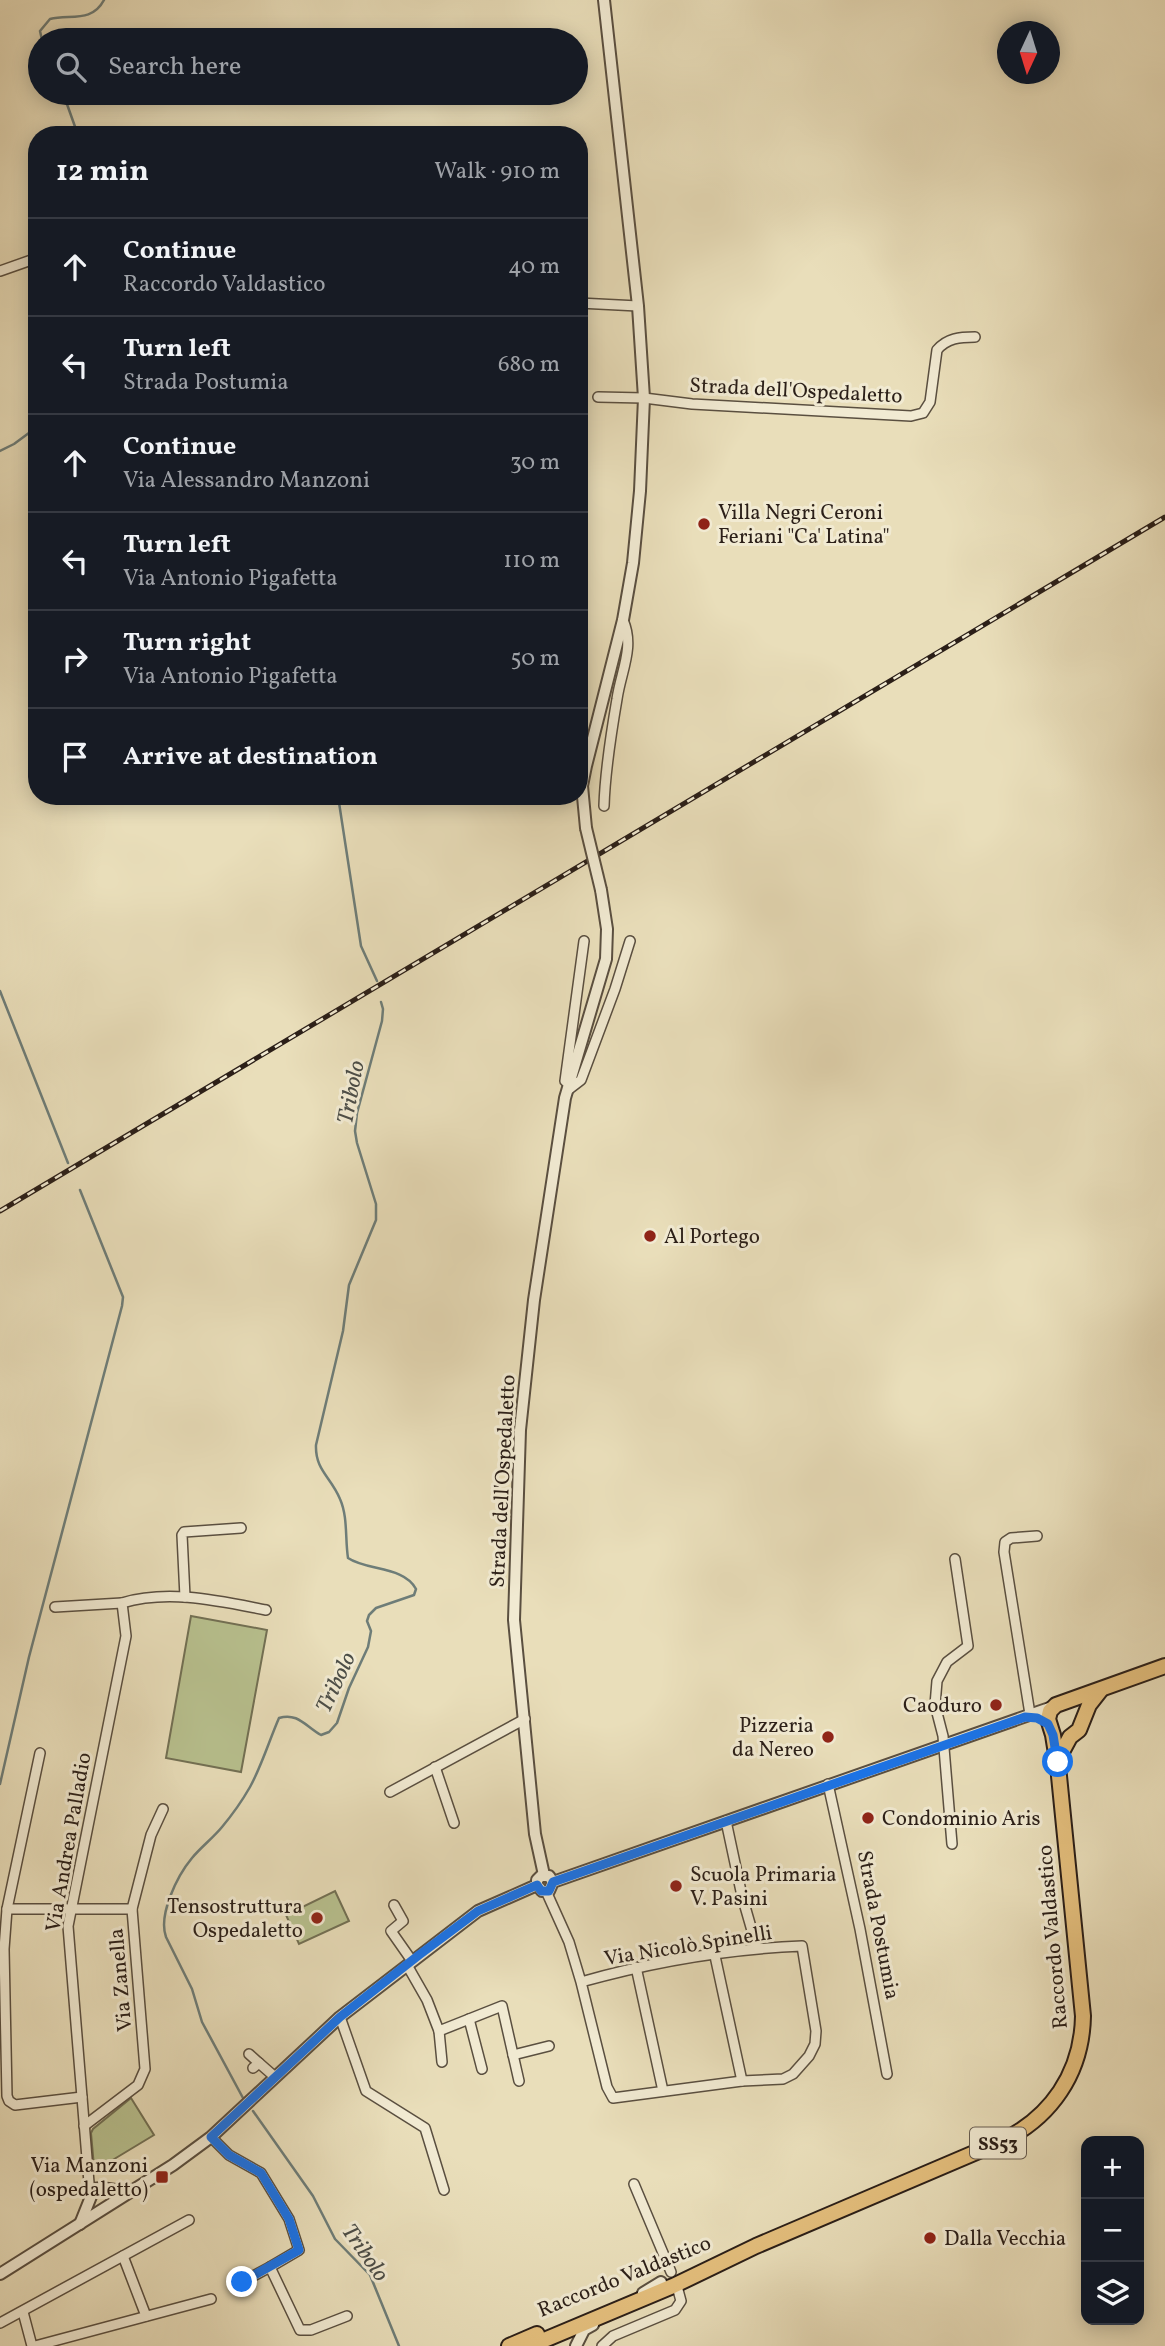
<!DOCTYPE html>
<meta charset="utf-8">
<style>
:root{--surface:#171b24;--page:#242831;--text:#f1f3f6;--muted:#9ea1a6;--line:#363941}
body{margin:0;font-family:Vollkorn,serif;background:var(--page);color:var(--text)}
.controls{position:absolute;right:21px;bottom:21px;display:grid;overflow:hidden;border-radius:14px;box-shadow:0 4px 18px #0003}
.controls button{width:63px;height:63px;display:grid;place-items:center;padding:0;border:0;border-bottom:2px solid var(--line);background:var(--surface);color:var(--text);font:35px sans-serif}
.compass{position:absolute;left:997px;top:21px;width:63px;height:63px;border-radius:50%;background:var(--surface);box-shadow:0 4px 18px #0003;rotate:184deg}
.stop{position:absolute;width:21px;height:21px;margin:-16px;border:5px solid #1a73e8;border-radius:50%;background:#fff}
.stop.end{background:#1a73e8;border-color:#fff;box-shadow:0 2px 7px #0008}
.list{margin:0;padding:0;list-style:none}
h2{display:flex;justify-content:space-between;align-items:center;height:91px;margin:0;padding:0 28px;font-size:30px}
h2 small{font-size:23px;font-weight:400;color:var(--muted)}
.list li{display:grid;grid-template-columns:46px 1fr auto;gap:21px;align-items:center;box-sizing:border-box;height:98px;padding:0 28px;border-top:2px solid var(--line)}
.list b{display:block;font-size:26px;white-space:nowrap}
.list p{margin:0;font-size:23px;white-space:nowrap;color:var(--muted)}
.list em{font-size:23px;font-style:normal;color:var(--muted)}
.icon{flex:none;width:38px;height:38px;fill:none;stroke:currentColor;stroke-width:2;stroke-linecap:round;stroke-linejoin:round}
.map{position:relative;flex:none;width:1165px;height:2346px;overflow:hidden}
.search{position:absolute;background:var(--surface);box-shadow:0 4px 18px #0003;left:28px;top:28px;width:560px;height:77px;display:flex;align-items:center;gap:18px;box-sizing:border-box;padding:0 24px;border-radius:38px;color:var(--muted);font-size:26px}
.panel{position:absolute;background:var(--surface);box-shadow:0 4px 18px #0003;left:28px;top:126px;width:560px;height:679px;border-radius:28px}
.map>svg:first-child{display:block}
.green{fill:#b8c18f;stroke:#727054;stroke-width:2}
.lines{fill:none;stroke-linecap:round;stroke-linejoin:round}
.stream{stroke:#6e7d78;stroke-width:2.5}
.minor-casing{stroke:#5a4f40;stroke-width:12}
.tertiary-casing{stroke:#5a4f40;stroke-width:14}
.primary-casing{stroke:#2b1f18;stroke-width:18}
.minor{stroke:#f1ead2;stroke-width:9}
.tertiary{stroke:#f1ead2;stroke-width:10}
.primary{stroke:#e4bf7d;stroke-width:14}
.rail-casing{stroke:#2b1f18;stroke-width:5}
.rail{stroke:#f1ead2;stroke-width:2.5;stroke-dasharray:8;stroke-linecap:butt}
.tertiary-bridge-casing{stroke:#5a4f40;stroke-width:14;stroke-linecap:butt}
.tertiary-bridge{stroke:#f1ead2;stroke-width:10}
.route{stroke:#1a73e8;stroke-width:9}
.poi-dot{fill:#8f2418;stroke:#f1ead2;stroke-width:2.5}
.labels{text-anchor:middle;stroke-width:6;stroke-linejoin:round;paint-order:stroke}
.shield{fill:#f1ead2;stroke:#665c50;stroke-width:2}
.shield-label{font-size:19px;font-weight:bold;fill:#2b1f18}
.street-label{font-size:21px;fill:#2b1f18;stroke:#f1ead2}
.poi-label{font-size:21px;fill:#2b1f18;stroke:#f1ead2;text-anchor:start}
.water-label{font-size:23px;font-style:italic;fill:#4c4e48;stroke:#f1ead2}
</style>
<div class="map">
<svg width="1165" height="2346" viewBox="0 0 1165 2346">
<rect width="100%" height="100%" fill="#e9deba"/>
<filter id="stains"><feTurbulence type="fractalNoise" baseFrequency=".00286" numOctaves="4"/><feColorMatrix values="0 0 0 0 .2 0 0 0 0 .09 0 0 0 0 .02 0 0 0 .5 -.17"/></filter>
<radialGradient id="worn" r=".72"><stop offset=".6" stop-color="#630" stop-opacity="0"/><stop offset="1" stop-color="#630" stop-opacity=".3"/></radialGradient>
<g class="green">
<path d="M191,1616L267,1630L241,1772L166,1758Z"/>
<path d="M335,1891L349,1921L299,1944L286,1915Z"/>
<path d="M131,2098L154,2135L96,2170L94,2167L91,2133L93,2129Z"/>
</g>
<g class="lines">
<g class="stream">
<path d="M42,40L40,31L50,19C70,14 92,23 104,0"/>
<path d="M63,93L78,135"/>
<path d="M0,451L14,444L37,427"/>
<path d="M338,796L361,946L377,981"/>
<path d="M0,991L68,1163"/>
<path d="M0,1784L29,1657L122,1306L123,1297L80,1190"/>
<path d="M243,2098L202,2022L192,1989L166,1937C158,1915 177,1876 192,1858C201,1847 213,1838 222,1827C232,1815 242,1801 250,1787C262,1765 269,1741 279,1718C298,1712 306,1727 321,1735L329,1732L337,1723L349,1688L368,1647L371,1631L367,1621L369,1615L376,1608L414,1595L416,1589C404,1566 367,1571 348,1558C345,1539 348,1517 340,1499C331,1477 315,1470 316,1445L343,1331L349,1285L376,1220V1204L357,1143L355,1131L357,1113L382,1021L383,1009L381,1002"/>
<path d="M253,2111L313,2196L335,2239L370,2275L399,2346"/>
</g>
<g class="minor-casing">
<g id="minor">
<path d="M0,271L37,258"/>
<path d="M579,303L638,306"/>
<path d="M598,397L644,398L692,404L911,416L923,413L930,402L937,350C947,338 960,337 975,337"/>
<path d="M604,806C605,771 611,734 617,699C621,671 635,647 623,620"/>
<path d="M568,1083L565,1081L584,941"/>
<path d="M568,1090L581,1080L615,989L630,941"/>
<path d="M185,1597L182,1535L184,1532L241,1528"/>
<path d="M55,1607L122,1603"/>
<path d="M1030,1714L1004,1552L1005,1542L1011,1538L1037,1536"/>
<path d="M40,1753L7,1909L4,1949L7,2096L9,2101L15,2105L82,2097"/>
<path d="M435,1767L454,1823"/>
<path d="M828,1784L860,1929L887,2074"/>
<path d="M390,1792L525,1719"/>
<path d="M726,1821L742,1896L757,1948"/>
<path d="M952,1844L943,1736L935,1705L937,1681L947,1662L968,1646L955,1559"/>
<path d="M546,1891L569,1942L581,1982L607,2087L613,2098L742,2081L783,2079L793,2074L809,2056L815,2044L816,2031L802,1946C728,1949 652,1962 581,1982"/>
<path d="M394,1905L403,1921L391,1931L412,1961"/>
<path d="M7,1909H132"/>
<path d="M715,1956L742,2081"/>
<path d="M407,1965L427,2000L439,2031L502,2006L519,2081"/>
<path d="M636,1967L663,2091"/>
<path d="M340,2017L366,2091L425,2128L444,2190"/>
<path d="M469,2019L482,2069"/>
<path d="M439,2031L442,2062"/>
<path d="M249,2054L259,2063"/>
<path d="M513,2055L549,2046"/>
<path d="M253,2068L259,2063L275,2077"/>
<path d="M84,2126L138,2085L145,2069L132,1909L151,1835L163,1809"/>
<path d="M211,2137L229,2155L261,2173L289,2219L299,2250L270,2267L300,2330H311L347,2316"/>
<path d="M634,2184L671,2272"/>
<path d="M90,2195L68,1926L126,1636L122,1603C169,1589 219,1601 266,1610"/>
<path d="M123,2256L146,2316"/>
<path d="M242,2282L270,2267"/>
<path d="M23,2312L32,2346"/>
<path d="M0,2323L189,2220"/>
<path d="M35,2346L211,2299"/>
<path d="M602,2346L613,2336L675,2310L681,2301L678,2290"/>
</g>
</g>
<g class="tertiary-casing">
<g id="tertiary">
<path d="M586,828L582,786L586,766L623,620L633,563L640,491L644,398L638,306L604,0"/>
<path d="M544,1875L535,1834L514,1620L520,1430L534,1300L565,1098L606,959L607,929L601,890"/>
<path d="M537,1885L542,1891H549L553,1882L1055,1706"/>
<path d="M80,2224L94,2189C107,2185 120,2194 133,2190"/>
<path d="M0,2274L173,2165L211,2137L340,2017L478,1911L537,1885V1880L541,1876H549L553,1882"/>
<path d="M643,2293L661,2282"/>
<path d="M576,2346L584,2330L593,2325"/>
</g>
</g>
<g class="primary-casing">
<g id="primary">
<path d="M1058,1762L1063,1750L1070,1737L1079,1730L1089,1705L1100,1691"/>
<path d="M509,2346L537,2334"/>
<path d="M530,2346L673,2286L756,2246L1000,2142C1051,2118 1082,2073 1083,2016L1058,1766L1053,1735L1048,1719L1050,1711L1056,1705L1165,1666"/>
</g>
</g>
<use href="#minor" class="minor"/>
<use href="#tertiary" class="tertiary"/>
<use href="#primary" class="primary"/>
<g class="rail-casing">
<path id="rail" d="M0,1211L1165,517"/>
</g>
<use href="#rail" class="rail"/>
<g class="tertiary-bridge-casing">
<path id="tertiary-bridge" d="M586,828L601,890"/>
</g>
<use href="#tertiary-bridge" class="tertiary-bridge"/>
</g>
<g class="lines">
<path class="route" d="M242,2282L299,2250L289,2219L261,2173L229,2155L211,2137L340,2017L419,1955L478,1911L537,1885L541,1891H549L553,1882L1025,1717L1037,1718L1048,1724L1053,1735L1058,1766V1762"/>
</g>
<g class="poi-dot">
<circle cx="704" cy="524" r="7"/>
<circle cx="650" cy="1236" r="7"/>
<circle cx="996" cy="1705" r="7"/>
<circle cx="828" cy="1737" r="7"/>
<circle cx="868" cy="1818" r="7"/>
<circle cx="676" cy="1886" r="7"/>
<circle cx="317" cy="1918" r="7"/>
<rect x="155" y="2170" width="14" height="14" rx="3.5"/>
<circle cx="930" cy="2238" r="7"/>
</g>
<g class="labels">
<rect class="shield" x="970" y="2127.5" width="56" height="31" rx="5"/>
<g class="shield-label">
<text x="998" y="2150">SS53</text>
</g>
<g class="street-label">
<text transform="translate(796 390) rotate(3)" y="7">Strada dell'Ospedaletto</text>
<text transform="translate(502 1481) rotate(-87)" y="7">Strada dell'Ospedaletto</text>
<text transform="translate(68 1842) rotate(-80)" y="7">Via Andrea Palladio</text>
<text transform="translate(879 1925) rotate(79)" y="7">Strada Postumia</text>
<text transform="translate(1052 1937) rotate(-95)" y="7">Raccordo Valdastico</text>
<text transform="translate(688 1945) rotate(-9)" y="7">Via Nicolò Spinelli</text>
<text transform="translate(120 1980) rotate(-95)" y="7">Via Zanella</text>
<text transform="translate(624 2276) rotate(-22)" y="7">Raccordo Valdastico</text>
</g>
<g class="poi-label">
<text x="718" y="519">Villa Negri Ceroni<tspan x="718" dy="24">Feriani "Ca' Latina"</tspan></text>
<text x="664" y="1243">Al Portego</text>
<text x="982" y="1712" text-anchor="end">Caoduro</text>
<text x="814" y="1732" text-anchor="end">Pizzeria<tspan x="814" dy="24">da Nereo</tspan></text>
<text x="882" y="1825">Condominio Aris</text>
<text x="690" y="1881">Scuola Primaria<tspan x="690" dy="24">V. Pasini</tspan></text>
<text x="303" y="1913" text-anchor="end">Tensostruttura<tspan x="303" dy="24">Ospedaletto</tspan></text>
<text x="148" y="2172" text-anchor="end">Via Manzoni<tspan x="148" dy="24">(ospedaletto)</tspan></text>
<text x="944" y="2245">Dalla Vecchia</text>
</g>
<g class="water-label">
<text transform="translate(350 1092) rotate(-79)" y="8">Tribolo</text>
<text transform="translate(335 1682) rotate(-65)" y="8">Tribolo</text>
<text transform="translate(366 2252) rotate(55)" y="8">Tribolo</text>
</g>
</g>
<rect width="100%" height="100%" filter="url(#stains)"/>
<rect width="100%" height="100%" fill="url(#worn)"/>
</svg>
<div class="controls">
<button>+</button>
<button>−</button>
<button><svg class="icon" aria-label="layers" viewBox="0 0 24 24"><path d="M12 4l9 5-9 5-9-5zM3 14l9 5 9-5"/></svg></button>
</div>
<svg class="compass" viewBox="-18 -18 36 36"><path d="M0-13l5 13h-10z" fill="#e53935"/><path d="M0 13l5-13h-10z" fill="#9ea1a6"/></svg>
<div class="stop" style="left:1058px;top:1762px"></div>
<div class="stop end" style="left:242px;top:2282px"></div>
<div class="search"><svg class="icon" aria-label="search" viewBox="0 0 24 24"><circle cx="10" cy="10" r="6"/><path d="M15 15l6 6"/></svg>Search here</div>
<section class="panel">
<h2>12 min<small>Walk · 910 m</small></h2>
<ul class="list">
<li><svg class="icon" aria-label="ahead" viewBox="0 0 24 24"><path d="M12 20V5M6 11l6-6 6 6"/></svg><div><b>Continue</b><p>Raccordo Valdastico</p></div><em>40 m</em></li>
<li><svg class="icon" aria-label="left" viewBox="0 0 24 24"><path d="M17 20v-9H6M10 6l-5 5 5 5"/></svg><div><b>Turn left</b><p>Strada Postumia</p></div><em>680 m</em></li>
<li><svg class="icon" aria-label="ahead" viewBox="0 0 24 24"><path d="M12 20V5M6 11l6-6 6 6"/></svg><div><b>Continue</b><p>Via Alessandro Manzoni</p></div><em>30 m</em></li>
<li><svg class="icon" aria-label="left" viewBox="0 0 24 24"><path d="M17 20v-9H6M10 6l-5 5 5 5"/></svg><div><b>Turn left</b><p>Via Antonio Pigafetta</p></div><em>110 m</em></li>
<li><svg class="icon" aria-label="right" viewBox="0 0 24 24"><path d="M7 20v-9h11M14 6l5 5-5 5"/></svg><div><b>Turn right</b><p>Via Antonio Pigafetta</p></div><em>50 m</em></li>
<li><svg class="icon" aria-label="arrive" viewBox="0 0 24 24"><path d="M6 21V4h12l-3 4 3 4H6"/></svg><div><b>Arrive at destination</b></div></li>
</ul>
</section>
</div>
